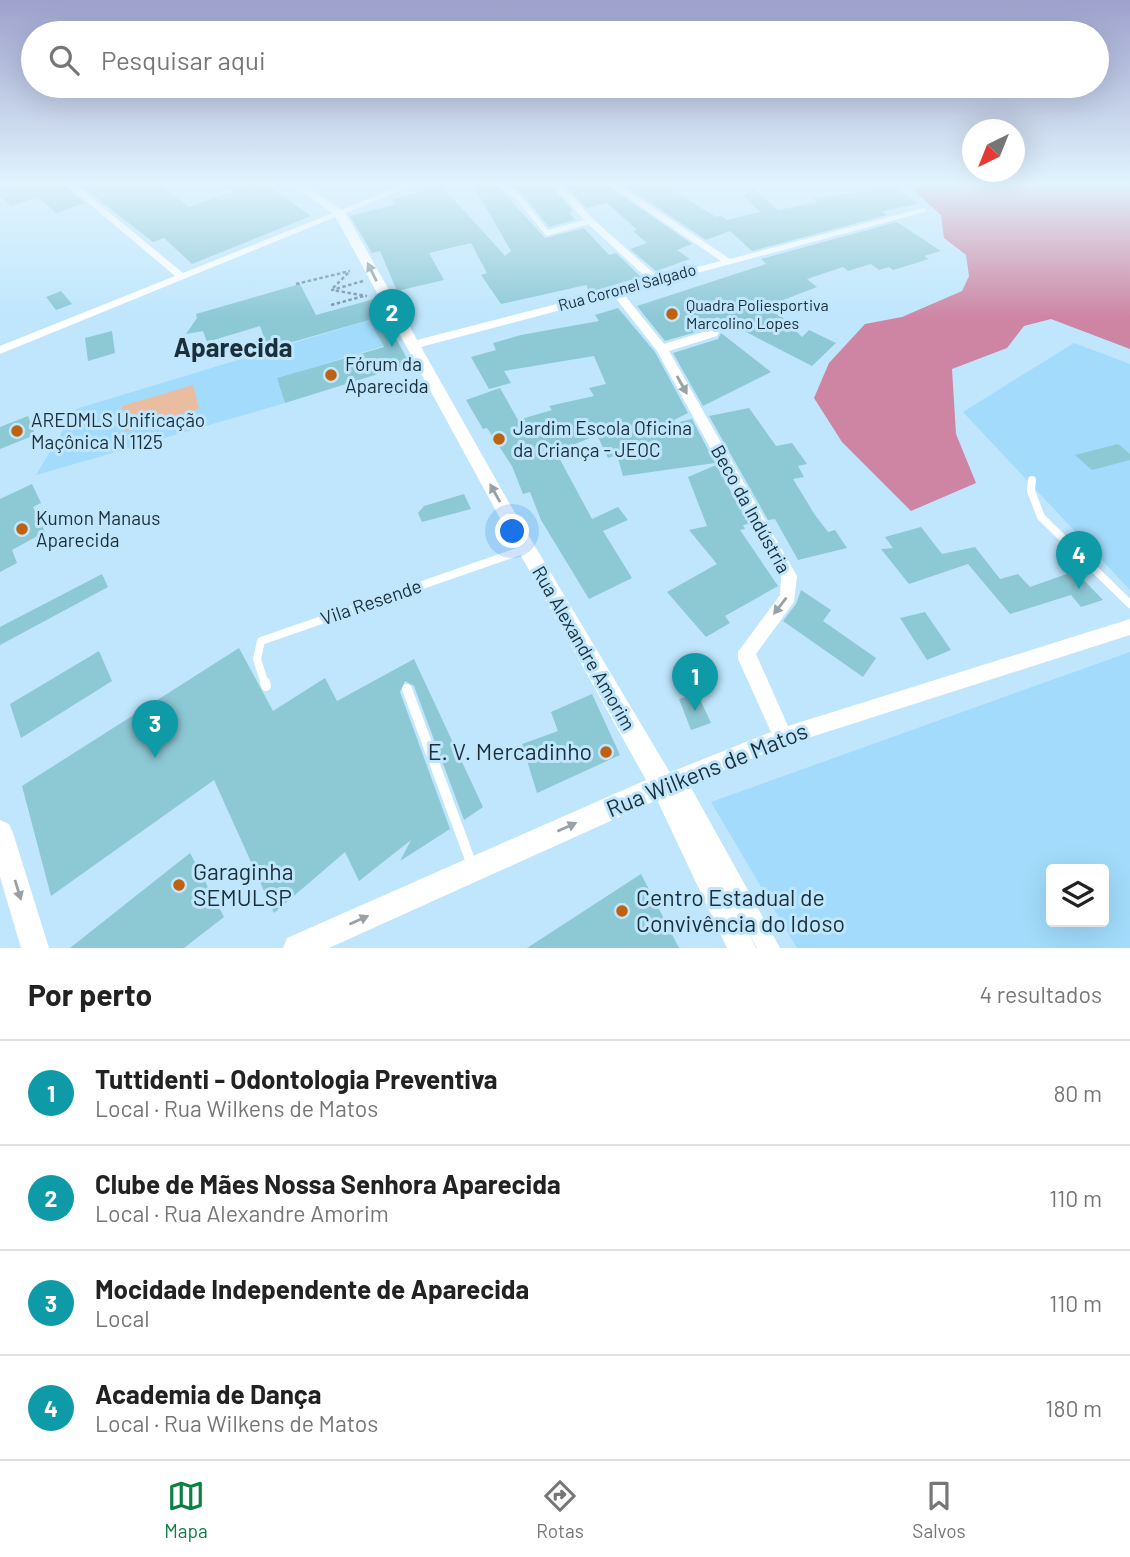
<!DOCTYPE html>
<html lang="pt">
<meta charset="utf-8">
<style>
:root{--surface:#fff;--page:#f2f2f2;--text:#222;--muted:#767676;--line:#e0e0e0;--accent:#0b8043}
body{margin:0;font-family:Barlow,sans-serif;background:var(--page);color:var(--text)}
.controls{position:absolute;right:21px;bottom:21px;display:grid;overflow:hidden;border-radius:7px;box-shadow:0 7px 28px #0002}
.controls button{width:63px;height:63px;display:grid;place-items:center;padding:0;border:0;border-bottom:2px solid var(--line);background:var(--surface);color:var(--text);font:35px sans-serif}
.compass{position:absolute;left:962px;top:119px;width:63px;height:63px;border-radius:50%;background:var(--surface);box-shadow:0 7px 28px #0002;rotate:223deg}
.you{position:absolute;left:513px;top:532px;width:24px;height:24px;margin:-18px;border:5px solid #fff;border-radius:50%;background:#1a73e8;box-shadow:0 0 0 10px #1a73e833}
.badge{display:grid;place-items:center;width:46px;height:46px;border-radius:50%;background:var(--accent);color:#fff;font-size:23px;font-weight:700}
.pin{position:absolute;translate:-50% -58px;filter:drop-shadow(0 2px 4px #0008)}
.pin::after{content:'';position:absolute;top:37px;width:24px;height:21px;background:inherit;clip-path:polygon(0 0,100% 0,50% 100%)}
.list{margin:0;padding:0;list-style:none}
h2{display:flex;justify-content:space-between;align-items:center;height:91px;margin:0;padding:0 28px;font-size:30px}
h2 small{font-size:23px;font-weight:400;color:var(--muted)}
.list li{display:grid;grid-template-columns:46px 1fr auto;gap:21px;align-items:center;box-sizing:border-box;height:105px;padding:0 28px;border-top:2px solid var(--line)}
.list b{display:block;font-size:26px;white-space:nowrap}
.list p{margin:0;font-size:23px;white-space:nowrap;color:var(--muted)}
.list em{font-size:23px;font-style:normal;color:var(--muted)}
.icon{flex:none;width:38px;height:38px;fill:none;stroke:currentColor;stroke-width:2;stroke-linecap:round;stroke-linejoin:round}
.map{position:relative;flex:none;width:1130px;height:948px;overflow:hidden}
.search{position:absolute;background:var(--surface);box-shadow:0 7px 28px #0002;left:21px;right:21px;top:21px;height:77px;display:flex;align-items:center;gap:18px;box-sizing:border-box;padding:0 24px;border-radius:38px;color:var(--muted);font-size:26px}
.sheet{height:511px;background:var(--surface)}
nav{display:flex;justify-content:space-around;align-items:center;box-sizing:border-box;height:98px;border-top:2px solid var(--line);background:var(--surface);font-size:19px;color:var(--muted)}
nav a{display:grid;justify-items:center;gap:4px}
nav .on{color:var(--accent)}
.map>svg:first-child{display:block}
.built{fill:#a2dbfb;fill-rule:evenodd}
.green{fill:#eabca0}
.water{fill:#cd85a3}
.building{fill:#8dc8d5}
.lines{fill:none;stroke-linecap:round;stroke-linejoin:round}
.path{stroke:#7593a4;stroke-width:2.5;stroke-dasharray:3.5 2.5;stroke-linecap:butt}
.service-far2{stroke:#fff;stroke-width:5}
.service-far1{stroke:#fff;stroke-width:8}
.service{stroke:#fff;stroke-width:10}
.minor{fill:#fff;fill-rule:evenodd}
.tertiary{fill:#fff;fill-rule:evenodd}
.oneway{fill:#98a1a6}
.poi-dot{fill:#be6111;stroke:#bfe6fc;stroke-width:2.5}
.labels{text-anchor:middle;stroke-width:6;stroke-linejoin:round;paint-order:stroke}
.far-street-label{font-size:16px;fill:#1b2f39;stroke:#bfe6fc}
.far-poi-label{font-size:16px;fill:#1b2f39;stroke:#bfe6fc;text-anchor:start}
.poi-label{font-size:19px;fill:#1b2f39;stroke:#bfe6fc;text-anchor:start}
.street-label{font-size:19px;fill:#1b2f39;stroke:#bfe6fc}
.near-poi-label{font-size:23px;fill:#1b2f39;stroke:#bfe6fc;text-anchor:start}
.near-street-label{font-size:23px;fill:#1b2f39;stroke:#bfe6fc}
.district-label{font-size:26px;font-weight:bold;fill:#1b2f39;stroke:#bfe6fc}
</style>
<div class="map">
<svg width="1130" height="948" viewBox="0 0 1130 948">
<rect width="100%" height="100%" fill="#bfe6fc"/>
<g class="built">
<path d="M383,316L378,336L383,346L278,378L285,403L36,475L76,409Z"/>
<path d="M1074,343L1130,364V590L963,412Z"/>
<path d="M1130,652V948H797L711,802ZM1104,869V922H1051V869Z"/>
</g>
<path class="green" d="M193,385L199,409L125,432L122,406Z"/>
<path class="water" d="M908,185H1130V349L1051,319L1024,326L1007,348L952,369L956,434L976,483L911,511L842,442L814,398L829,363L865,324L902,317L962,291L969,276L966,255L944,238L941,215Z"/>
<g class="building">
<path d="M17,185H64L85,203L56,213L38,197L11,206L0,196V190Z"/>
<path d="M80,185H160L189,207L233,191L224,185H267L311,216L192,264L164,238L153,242Z"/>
<path d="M441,185L505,256L511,251L473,185H497L545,238L584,228L609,255L616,253L641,277L590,292L586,285L501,304L481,275L487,273L471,243L429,253L444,280L397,291L380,251L372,253L350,216L396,204L392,200Z"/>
<path d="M511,185H550L573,211L569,212L575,220L549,227L522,194Z"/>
<path d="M565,185H607L692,244L677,250L690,259L656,271L630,249L647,243L633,231L637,230L607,203L586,208Z"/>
<path d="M624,185H665L716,217L721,216L727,220L760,212L744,196L753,187L778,210L818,202L813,198L895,187L918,204L887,210L882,212L887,215L752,251L730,231L706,240Z"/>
<path d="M897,222L941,251L924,256L929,259L893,270L889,267L879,270L871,264L848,271L843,267L807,279L817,287L783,300L789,305L770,311L782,317L802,337L809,330L836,343L812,366L717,317L713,327L665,341L637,306L766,264L761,259Z"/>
<path d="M300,284L316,315L374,299L410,364L285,403L277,378L384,347L369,320L268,349L260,326L207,342L203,331L186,334L197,318L196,314Z"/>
<path d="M61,291L72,304L56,310L46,297Z"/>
<path d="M618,308L655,352L688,413L674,420L675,423L692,419L715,463L623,476L617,455L608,458L597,435L556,452L592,519L618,507L628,520L603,531L632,578L589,599L541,520L530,492L523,494L512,466L487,428L483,429L466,400L500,388L518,420L552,410L549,406L594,396L589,388L606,384L594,356L504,371L511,383L489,389L471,357L496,350L493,343L521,335L599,321L595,315Z"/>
<path d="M112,331L115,353L88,361L85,338Z"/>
<path d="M721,333L771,372L703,406L673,353L718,339Z"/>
<path d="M749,408L776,446L792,443L807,464L798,466L804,477L793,479L815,515L828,532L835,530L847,548L798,560L775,519L768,520L709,416Z"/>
<path d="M28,416L35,435L0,449V427Z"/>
<path d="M1118,444L1130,454V460L1092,470L1075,455Z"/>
<path d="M716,465L749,524L743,525L745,529L740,530L778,586L725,616L730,623L706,637L667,592L717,564L689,530L707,526L688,477Z"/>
<path d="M32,484L41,503L33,507L45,532L12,550L17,563L0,572V499Z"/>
<path d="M464,494L471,509L422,522L418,513L424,506Z"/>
<path d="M921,527L942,554L975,547L1000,579L1018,574L1030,587L1075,571L1103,600L1081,607L1071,595L1010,614L968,564L909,584L881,549L893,548L885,537Z"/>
<path d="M102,574L108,587L0,645V627Z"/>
<path d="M801,590L831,610L823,621L876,658L863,677L783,621L796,604Z"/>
<path d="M925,612L951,650L927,660L900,618Z"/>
<path d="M239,648L273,711L325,678L337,701L414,659L483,807L464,820L414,686L405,681L400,692L450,829L400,861L411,840L359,881L345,852L274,913L214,780L51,896L22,786Z"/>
<path d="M99,651L112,681L21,738L10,704Z"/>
<path d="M697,693L711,723L691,730L679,699Z"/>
<path d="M592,694L620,755L537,793L522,744L558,731L551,712Z"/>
<path d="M190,853L224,917L184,948H70Z"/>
<path d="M641,874L679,948H527Z"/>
</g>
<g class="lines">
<g class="path">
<path d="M363,281L332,290L367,296"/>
<path d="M296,284L350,271"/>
<path d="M333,288L350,271"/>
<path d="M331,305L364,296"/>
</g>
<path class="service-far2" d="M502,185L518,197L547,233L590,221"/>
<g class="service-far1">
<path d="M1032,480L1031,491L1041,517L1130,604"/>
<path d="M265,684L257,659L261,641L526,549"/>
</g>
<g class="service">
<path d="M265,682L266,686"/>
<path d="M407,689L472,865"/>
</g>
<g class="minor">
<path d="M67,185H76L183,273L403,185H414L0,354V346L175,276Z"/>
<path d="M553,185H562L593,219L658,277L721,261L609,185H619L730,259L923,208L928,211L623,293L664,344L713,329L719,333L717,336L669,351L797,576L794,602L756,654L788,726L1130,619V635L783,746L689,784L780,948H757L671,791L663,795L656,792L653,785L656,778L771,732L738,659V652L780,595L781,577L657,351L614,296L413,349L407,345L409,342L649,280L587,223Z"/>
</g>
<g class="tertiary">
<path d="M292,185H304L345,212L508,501L672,776L756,948H727L657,800L329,948H283L287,938L646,780L496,511L334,214Z"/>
<path d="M0,820L9,824L13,833L49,948H21L0,877Z"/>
</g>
</g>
<defs><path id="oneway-solid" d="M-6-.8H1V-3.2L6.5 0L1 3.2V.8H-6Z" transform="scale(1.75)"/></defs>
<g class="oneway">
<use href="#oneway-solid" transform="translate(372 272) rotate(-116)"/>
<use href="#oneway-solid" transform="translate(682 385) rotate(61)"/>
<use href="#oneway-solid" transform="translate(495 493) rotate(-119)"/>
<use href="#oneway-solid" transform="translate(780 606) rotate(128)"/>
<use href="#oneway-solid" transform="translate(567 827) rotate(-24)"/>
<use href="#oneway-solid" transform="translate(18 890) rotate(73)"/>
<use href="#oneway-solid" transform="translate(359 920) rotate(-24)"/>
</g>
<linearGradient id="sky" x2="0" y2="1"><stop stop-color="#9da1cc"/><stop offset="0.58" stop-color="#e2f4fe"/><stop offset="1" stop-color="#e2f4fe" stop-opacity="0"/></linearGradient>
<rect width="1130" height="318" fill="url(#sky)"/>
<g class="poi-dot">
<circle cx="672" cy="314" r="7"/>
<circle cx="331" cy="375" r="7"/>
<circle cx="17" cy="431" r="7"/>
<circle cx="499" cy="439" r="7"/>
<circle cx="22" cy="529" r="7"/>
<circle cx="606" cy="752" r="7"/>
<circle cx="179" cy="885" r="7"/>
<circle cx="622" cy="911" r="7"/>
</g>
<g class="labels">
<g class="far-street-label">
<text transform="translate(627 287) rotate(-15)" y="6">Rua Coronel Salgado</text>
</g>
<g class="far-poi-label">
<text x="686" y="311">Quadra Poliesportiva<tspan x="686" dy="18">Marcolino Lopes</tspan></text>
</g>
<g class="poi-label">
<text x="345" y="371">Fórum da<tspan x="345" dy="22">Aparecida</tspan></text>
<text x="31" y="427">AREDMLS Unificação<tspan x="31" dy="22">Maçônica N 1125</tspan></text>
<text x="513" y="435">Jardim Escola Oficina<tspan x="513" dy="22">da Criança - JEOC</tspan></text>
<text x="36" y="525">Kumon Manaus<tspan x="36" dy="22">Aparecida</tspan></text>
</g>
<g class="street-label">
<text transform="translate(751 509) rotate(61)" y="7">Beco da Indústria</text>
<text transform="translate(371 602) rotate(-19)" y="7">Vila Resende</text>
<text transform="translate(584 648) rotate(60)" y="7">Rua Alexandre Amorim</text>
</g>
<g class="near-poi-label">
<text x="592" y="760" text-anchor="end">E. V. Mercadinho</text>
<text x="193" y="880">Garaginha<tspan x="193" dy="26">SEMULSP</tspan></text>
<text x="636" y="906">Centro Estadual de<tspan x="636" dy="26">Convivência do Idoso</tspan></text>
</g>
<g class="near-street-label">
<text transform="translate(707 770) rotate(-22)" y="8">Rua Wilkens de Matos</text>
</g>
<g class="district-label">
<text x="233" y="357">Aparecida</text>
</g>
</g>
</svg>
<div class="controls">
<button><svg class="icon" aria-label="layers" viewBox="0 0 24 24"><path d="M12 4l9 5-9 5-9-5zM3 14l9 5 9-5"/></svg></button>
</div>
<svg class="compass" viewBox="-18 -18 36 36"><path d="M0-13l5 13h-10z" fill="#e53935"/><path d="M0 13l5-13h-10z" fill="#767676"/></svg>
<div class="you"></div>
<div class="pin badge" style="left:695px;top:711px;background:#0f9aa8">1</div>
<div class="pin badge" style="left:392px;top:347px;background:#0f9aa8">2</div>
<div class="pin badge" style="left:155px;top:758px;background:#0f9aa8">3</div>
<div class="pin badge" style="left:1079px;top:589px;background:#0f9aa8">4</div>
<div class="search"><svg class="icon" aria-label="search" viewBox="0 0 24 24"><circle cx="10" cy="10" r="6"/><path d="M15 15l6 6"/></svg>Pesquisar aqui</div>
</div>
<section class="sheet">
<h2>Por perto<small>4 resultados</small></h2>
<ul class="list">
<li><span class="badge" style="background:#0f9aa8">1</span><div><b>Tuttidenti - Odontologia Preventiva</b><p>Local · Rua Wilkens de Matos</p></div><em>80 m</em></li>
<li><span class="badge" style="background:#0f9aa8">2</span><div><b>Clube de Mães Nossa Senhora Aparecida</b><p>Local · Rua Alexandre Amorim</p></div><em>110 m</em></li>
<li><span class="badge" style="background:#0f9aa8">3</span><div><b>Mocidade Independente de Aparecida</b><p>Local</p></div><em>110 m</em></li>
<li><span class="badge" style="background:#0f9aa8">4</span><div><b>Academia de Dança</b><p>Local · Rua Wilkens de Matos</p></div><em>180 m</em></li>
</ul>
</section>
<nav>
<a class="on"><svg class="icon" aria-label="map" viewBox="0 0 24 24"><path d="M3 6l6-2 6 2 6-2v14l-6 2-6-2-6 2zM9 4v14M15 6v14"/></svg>Mapa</a>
<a><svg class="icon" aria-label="directions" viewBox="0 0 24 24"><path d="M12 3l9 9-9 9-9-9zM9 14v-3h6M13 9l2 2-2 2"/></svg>Rotas</a>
<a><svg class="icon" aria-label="saved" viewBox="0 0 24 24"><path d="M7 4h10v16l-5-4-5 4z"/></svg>Salvos</a>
</nav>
